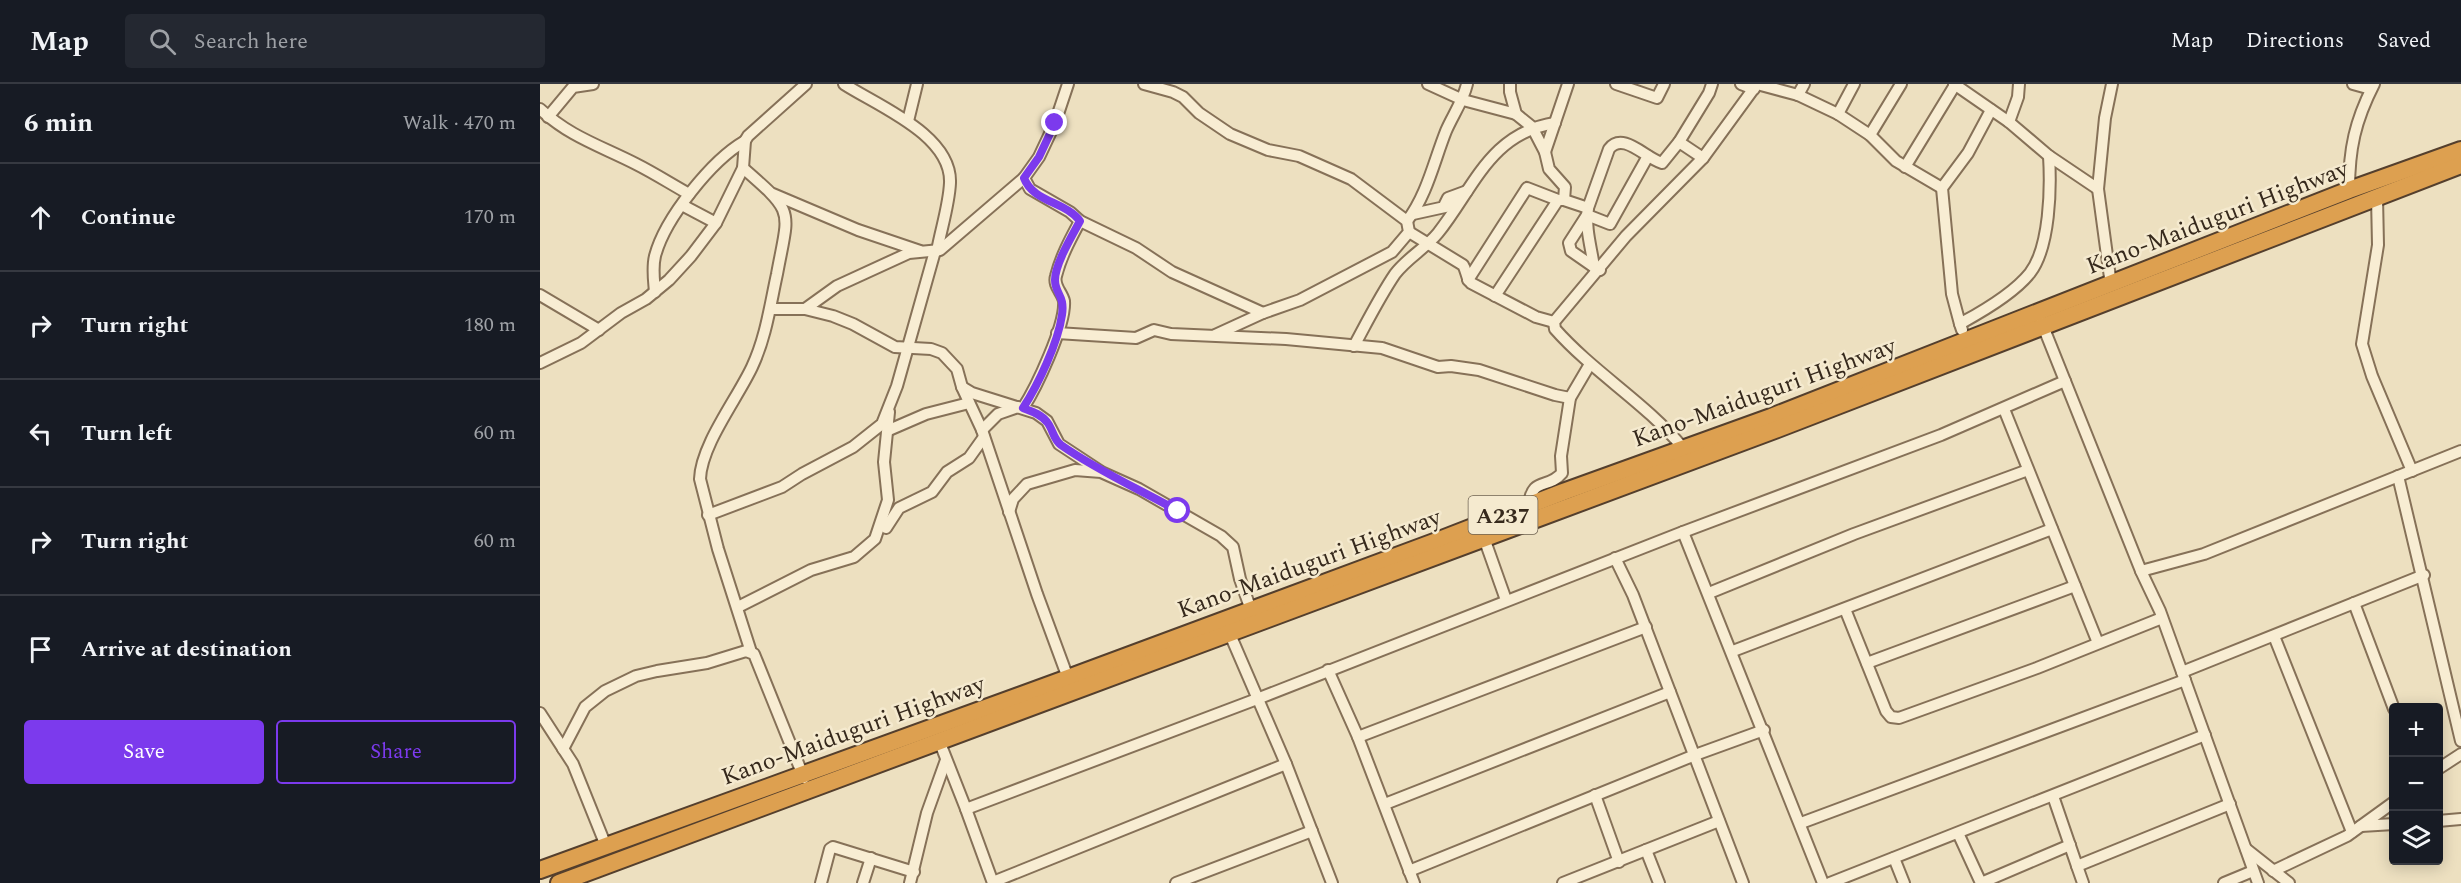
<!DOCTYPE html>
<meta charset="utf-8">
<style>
:root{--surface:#171b24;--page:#242831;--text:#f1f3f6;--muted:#9ea1a6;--line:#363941;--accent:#7c3aed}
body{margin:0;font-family:Spectral,serif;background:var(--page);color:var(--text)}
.controls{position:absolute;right:18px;bottom:18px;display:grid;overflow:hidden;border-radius:6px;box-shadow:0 3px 15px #0003}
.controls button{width:54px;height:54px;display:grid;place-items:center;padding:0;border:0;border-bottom:2px solid var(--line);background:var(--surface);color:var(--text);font:30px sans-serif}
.stop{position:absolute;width:18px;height:18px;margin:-14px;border:4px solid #7c3aed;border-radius:50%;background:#fff}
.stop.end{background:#7c3aed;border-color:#fff;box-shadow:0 2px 6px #0008}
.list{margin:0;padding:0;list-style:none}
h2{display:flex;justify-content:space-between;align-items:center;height:78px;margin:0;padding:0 24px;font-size:26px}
h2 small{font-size:20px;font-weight:400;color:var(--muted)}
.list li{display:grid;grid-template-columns:39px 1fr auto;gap:18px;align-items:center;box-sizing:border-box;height:108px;padding:0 24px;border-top:2px solid var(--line)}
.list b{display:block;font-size:22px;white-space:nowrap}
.list em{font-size:20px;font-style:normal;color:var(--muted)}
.actions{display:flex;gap:12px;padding:18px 24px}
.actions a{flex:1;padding:14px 0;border:2px solid var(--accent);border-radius:6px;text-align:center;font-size:21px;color:var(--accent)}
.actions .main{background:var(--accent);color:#fff}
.icon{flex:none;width:33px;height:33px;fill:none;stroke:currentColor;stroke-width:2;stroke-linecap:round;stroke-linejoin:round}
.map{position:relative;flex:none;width:1921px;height:799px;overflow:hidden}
header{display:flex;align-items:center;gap:36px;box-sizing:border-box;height:84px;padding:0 30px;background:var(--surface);border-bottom:2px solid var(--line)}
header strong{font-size:28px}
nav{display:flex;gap:33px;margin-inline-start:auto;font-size:21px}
.search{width:420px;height:54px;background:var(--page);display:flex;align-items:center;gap:15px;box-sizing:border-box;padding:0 21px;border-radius:6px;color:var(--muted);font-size:22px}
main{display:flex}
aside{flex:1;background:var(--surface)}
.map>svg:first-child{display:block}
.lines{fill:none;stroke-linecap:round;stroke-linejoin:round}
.minor-casing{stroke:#867158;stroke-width:14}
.highway-casing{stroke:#543f2d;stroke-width:20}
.minor{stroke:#f8edd3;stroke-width:10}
.highway{stroke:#dda050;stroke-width:16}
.route{stroke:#7c3aed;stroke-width:8}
.labels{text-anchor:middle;stroke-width:5;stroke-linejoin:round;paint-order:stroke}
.shield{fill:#f5eacf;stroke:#6f6352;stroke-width:1.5}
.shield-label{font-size:22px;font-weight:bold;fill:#36291c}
.street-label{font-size:24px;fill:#36291c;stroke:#f5eacf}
</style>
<header>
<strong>Map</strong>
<div class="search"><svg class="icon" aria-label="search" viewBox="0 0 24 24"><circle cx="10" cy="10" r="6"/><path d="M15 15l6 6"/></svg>Search here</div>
<nav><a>Map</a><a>Directions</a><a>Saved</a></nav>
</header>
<main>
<aside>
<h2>6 min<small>Walk · 470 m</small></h2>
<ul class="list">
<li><svg class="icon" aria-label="ahead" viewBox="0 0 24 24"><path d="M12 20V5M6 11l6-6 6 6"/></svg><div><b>Continue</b></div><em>170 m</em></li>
<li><svg class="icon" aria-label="right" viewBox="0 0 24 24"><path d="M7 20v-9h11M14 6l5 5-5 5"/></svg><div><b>Turn right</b></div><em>180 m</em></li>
<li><svg class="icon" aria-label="left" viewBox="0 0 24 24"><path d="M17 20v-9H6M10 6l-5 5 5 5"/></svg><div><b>Turn left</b></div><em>60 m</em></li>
<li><svg class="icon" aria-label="right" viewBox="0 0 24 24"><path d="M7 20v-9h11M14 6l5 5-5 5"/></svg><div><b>Turn right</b></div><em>60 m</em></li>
<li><svg class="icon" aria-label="arrive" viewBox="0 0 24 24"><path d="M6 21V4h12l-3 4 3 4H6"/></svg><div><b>Arrive at destination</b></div></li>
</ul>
<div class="actions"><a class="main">Save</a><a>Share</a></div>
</aside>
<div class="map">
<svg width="1921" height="799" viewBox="0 0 1921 799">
<rect width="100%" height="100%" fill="#ede0c0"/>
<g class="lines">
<g class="minor-casing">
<g id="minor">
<path d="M304,0C338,22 412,51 410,99C409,121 401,145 397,167"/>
<path d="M604,0L633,8L643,13L659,29L690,50L728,66L759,72L811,95L867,137L869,148L852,168L760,216L723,229L675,251"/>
<path d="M888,0L923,16L976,30"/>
<path d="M970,0V8L976,30L992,43L1005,68L1009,85L1025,103L1024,116L1048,124C1045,145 1051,162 1054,183L1060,186"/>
<path d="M1076,0L1117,14L1124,0"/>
<path d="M1201,0L1214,5"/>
<path d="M1217,0L1258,11L1298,30L1330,51L1356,77L1402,104"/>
<path d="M1414,0L1469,38L1509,72L1558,105"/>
<path d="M1813,0L1831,5"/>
<path d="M1258,11L1264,0"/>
<path d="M0,25C30,53 61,62 96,80C114,89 131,100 149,110"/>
<path d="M1298,30L1314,0"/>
<path d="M8,33L33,3L53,0"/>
<path d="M368,37L377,0"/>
<path d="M1469,38L1478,13L1479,0"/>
<path d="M1330,51L1361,0"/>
<path d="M1005,68L1028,0"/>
<path d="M1163,74L1139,58L1169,9L1172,0"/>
<path d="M1365,83L1415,1"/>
<path d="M203,84C256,130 249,125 237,190C230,222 226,253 212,283C197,315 161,361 160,395L178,465L211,568"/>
<path d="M484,94L490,105L530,128L540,137L596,164L632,188L723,229"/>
<path d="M1809,106C1809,65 1815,37 1834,0"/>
<path d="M233,110L318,146L380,167"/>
<path d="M1837,113L1838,161L1822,260L1832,292L1872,387"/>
<path d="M142,121L176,139"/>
<path d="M1048,124L1069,65C1083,47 1105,74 1122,79L1139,58"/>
<path d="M873,130L914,121L927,107L908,114L904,122"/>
<path d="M867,137C887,111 894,77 906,47C913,31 923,17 927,0"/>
<path d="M869,148L923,181C927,187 926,194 931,199L996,233L1014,238"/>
<path d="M1054,183L1031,167L1029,159L1047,131L1070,140L1108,72"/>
<path d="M928,196L987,104L1018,116"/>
<path d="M1571,201L1558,105L1565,34L1572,0"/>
<path d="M115,208C114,196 112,184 115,172C125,134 172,76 205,57"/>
<path d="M0,211L59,246"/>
<path d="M955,212L1018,116H1023"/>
<path d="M231,225H265L297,202L369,169L400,166L484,94L499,73L515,39L528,0"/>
<path d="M265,225L293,232L313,240L355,263L391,265L402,269L417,285L422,303L442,346L497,510L528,594"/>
<path d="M1501,237L1601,487L1620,527L1718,799"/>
<path d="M1420,240L1412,210L1402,104L1428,69L1451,26"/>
<path d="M1422,246L1420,240L1423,238C1445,226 1474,209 1490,189C1510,163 1511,104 1509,72"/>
<path d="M517,249L596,254L614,246L631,250L746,255L842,264L898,283L911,282L939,286L1015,311L1030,314"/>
<path d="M814,262C827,238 840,212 855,190C867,174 886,164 898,149C934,104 950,49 1015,39"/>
<path d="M0,279L41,259L81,229L106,215L129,196L151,172L176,139L203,84L205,57L208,52L266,0"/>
<path d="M422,303L432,309L496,329L507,337L519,360L560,387"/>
<path d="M483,324C496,304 526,241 524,217C522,208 513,202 516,192C521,172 531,154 540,137"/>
<path d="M1464,325L1558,559"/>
<path d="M349,346L386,330L429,319"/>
<path d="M442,346L458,330L478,323"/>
<path d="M1143,364C1106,319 1054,289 1015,245L1014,238L1086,152L1163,74L1217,0"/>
<path d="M1858,392L1921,657"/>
<path d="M989,421C992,392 1008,406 1022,389L1021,372L1030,314L1050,280"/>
<path d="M469,428L473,415L487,400L535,386L561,388L599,405L681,452L693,463L700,495L711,526"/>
<path d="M168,431L242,403L262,390L313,363L342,340L357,302L395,167"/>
<path d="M346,444L359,424L392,408L407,388L429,374L444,353"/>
<path d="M1143,448L1283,799"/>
<path d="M944,454L966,516"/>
<path d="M1075,474L1093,511L1203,799"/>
<path d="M1601,487L1664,470L1921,367"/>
<path d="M1169,509L1314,450L1488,386"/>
<path d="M1814,519L1854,625"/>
<path d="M198,523L271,486L314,473L335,455L348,416L344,378L349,328"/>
<path d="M1305,525L1346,627L1351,633L1359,634L1497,584L1622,534"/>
<path d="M689,548L746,680L792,799"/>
<path d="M1734,552L1812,748"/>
<path d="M1193,567L1512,445"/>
<path d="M1327,579L1535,502"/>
<path d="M788,586L818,653L874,799"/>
<path d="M1642,588L1884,491"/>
<path d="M0,629L33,680L66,762"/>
<path d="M818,653L1106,543"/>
<path d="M400,659L426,725L717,615L1143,448L1401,351L1525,297"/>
<path d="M23,665L45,623L65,607L96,592L117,587L167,579L206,567L214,570L264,694"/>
<path d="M1898,685L1921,670"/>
<path d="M1055,711L1079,778"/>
<path d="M1513,712L1537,782"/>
<path d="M845,720L1130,608"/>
<path d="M426,725L453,799"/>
<path d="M1898,737L1921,735"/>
<path d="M1261,739L1645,596"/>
<path d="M1821,742L1854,740"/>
<path d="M1418,749L1441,799L1530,761"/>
<path d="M1706,765L1749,799"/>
<path d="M1106,766L1119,799"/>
<path d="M1354,774L1364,799"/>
<path d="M869,787L1155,671L1224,646"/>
<path d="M1733,787L1807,752L1854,718"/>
<path d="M453,798L746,680"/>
<path d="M281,799L290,765L293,763L374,788"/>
<path d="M323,799L331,774"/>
<path d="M370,799L387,729L406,676"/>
<path d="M636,799L772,747"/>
<path d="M1023,799L1179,737"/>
<path d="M1290,799L1665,651"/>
<path d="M1543,799L1537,782L1690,720"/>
<path d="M1684,799L1713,787"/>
</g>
</g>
<g class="highway-casing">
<g id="highway">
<path d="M0,786L528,594L894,458L1023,408L1231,333L1809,106L1921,66"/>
<path d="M19,799L1235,346L1921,81"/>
</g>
</g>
<use href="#minor" class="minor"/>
<use href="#highway" class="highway"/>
</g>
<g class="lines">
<path class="route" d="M515,39L499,73L484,94C493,118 526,118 540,137C532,152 515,180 515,196C515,210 525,211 522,231C518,259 498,301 483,324C491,327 501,330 507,338C513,345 513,355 521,361C558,387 599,405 638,427"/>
</g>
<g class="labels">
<rect class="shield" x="928.5" y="412" width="69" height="38" rx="4.5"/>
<g class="shield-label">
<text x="963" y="439">A237</text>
</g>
<g class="street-label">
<text transform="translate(1677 133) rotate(-21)" y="8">Kano-Maiduguri Highway</text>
<text transform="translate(1224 308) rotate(-20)" y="8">Kano-Maiduguri Highway</text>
<text transform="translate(769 479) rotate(-20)" y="8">Kano-Maiduguri Highway</text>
<text transform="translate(313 646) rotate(-20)" y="8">Kano-Maiduguri Highway</text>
</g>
</g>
</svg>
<div class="controls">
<button>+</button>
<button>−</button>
<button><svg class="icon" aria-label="layers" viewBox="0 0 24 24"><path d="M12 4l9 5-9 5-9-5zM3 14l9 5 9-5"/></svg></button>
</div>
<div class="stop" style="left:638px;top:427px"></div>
<div class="stop end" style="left:515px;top:39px"></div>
</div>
</main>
